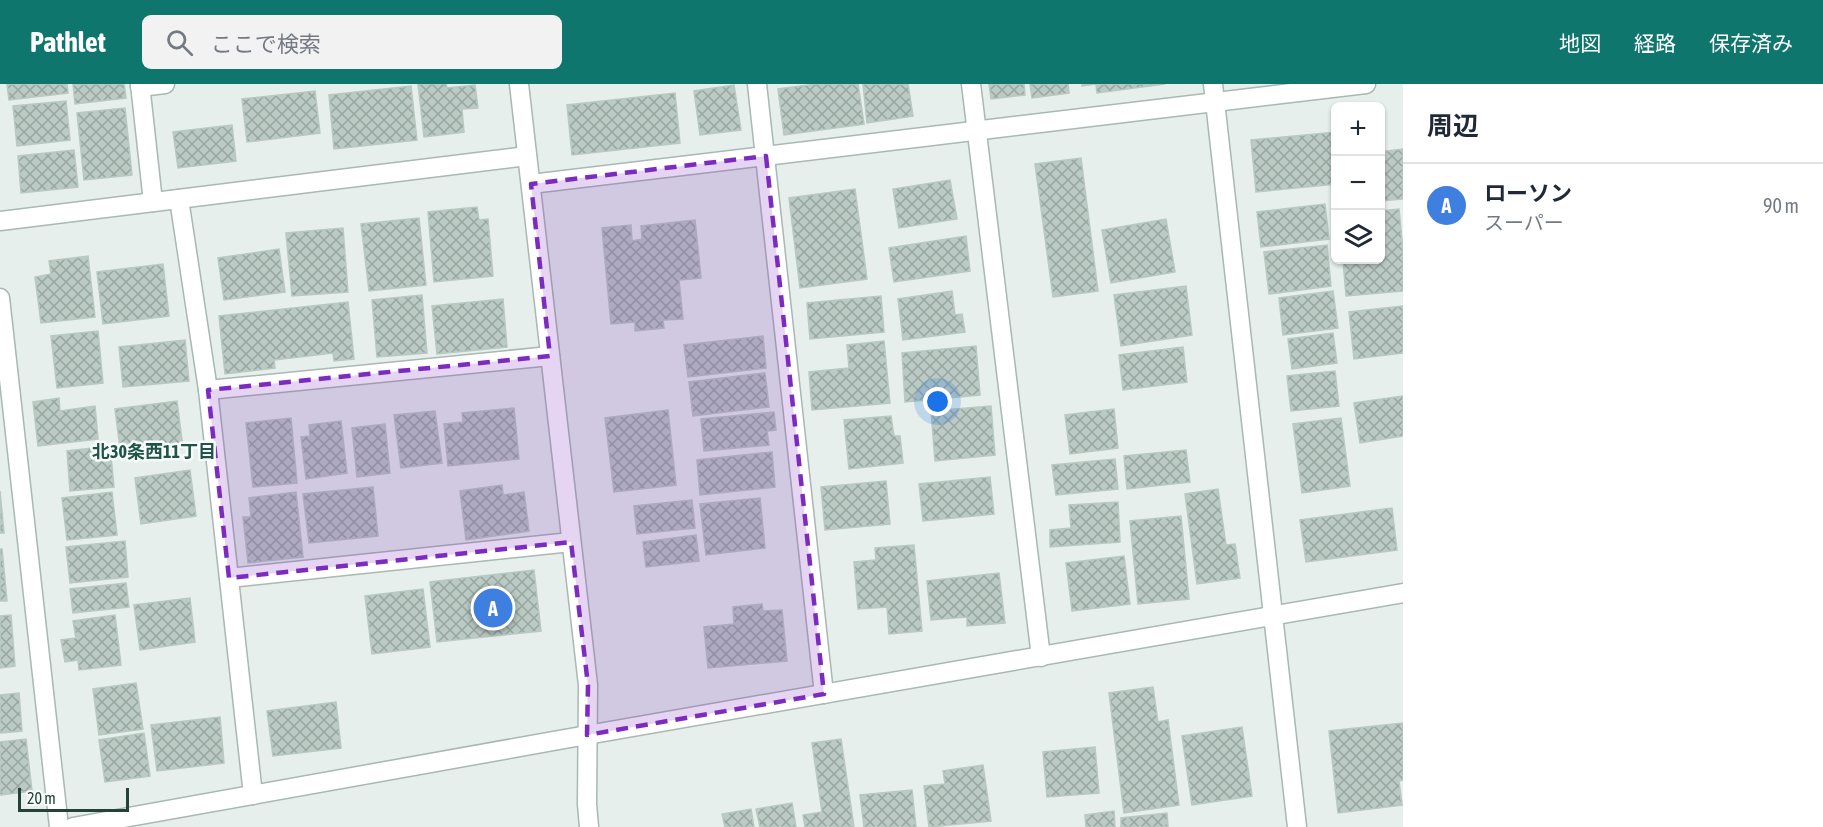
<!DOCTYPE html>
<html lang="ja">
<meta charset="utf-8">
<style>
:root{--surface:#fff;--page:#f2f2f3;--text:#1f2937;--muted:#747a83;--line:#e0e1e3;--accent:#0f766e}
body{margin:0;font-family:"Asap Condensed","Noto Sans JP",sans-serif;background:var(--page);color:var(--text)}
.controls{position:absolute;right:18px;top:18px;display:grid;overflow:hidden;border-radius:9px;box-shadow:0 2px 4px #0004}
.controls button{width:54px;height:54px;display:grid;place-items:center;padding:0;border:0;border-bottom:2px solid var(--line);background:var(--surface);color:var(--text);font:30px sans-serif}
.scale{position:absolute;left:18px;bottom:15px;width:111px;box-sizing:border-box;padding-left:6px;border:3px solid #24423a;border-top:0;font-size:16px;line-height:21px;white-space:nowrap;color:#24423a;-webkit-text-stroke:4px #f7fbf9;paint-order:stroke}
.you{position:absolute;left:938px;top:318px;width:21px;height:21px;margin:-15px;border:4px solid #fff;border-radius:50%;background:#1a73e8;box-shadow:0 0 0 9px #1a73e833}
.badge{display:grid;place-items:center;width:39px;height:39px;border-radius:50%;background:var(--accent);color:#fff;font-size:20px;font-weight:700}
.pin{position:absolute;translate:-50% -50%;border:3px solid #fff;box-shadow:0 2px 6px #0006}
.list{margin:0;padding:0;list-style:none}
h2{display:flex;justify-content:space-between;align-items:center;height:78px;margin:0;padding:0 24px;font-size:26px}
h2 small{font-size:20px;font-weight:400;color:var(--muted)}
.list li{display:grid;grid-template-columns:39px 1fr auto;gap:18px;align-items:center;box-sizing:border-box;height:84px;padding:0 24px;border-top:2px solid var(--line)}
.list b{display:block;font-size:22px;white-space:nowrap}
.list p{margin:0;font-size:20px;white-space:nowrap;color:var(--muted)}
.list em{font-size:20px;font-style:normal;color:var(--muted)}
.icon{flex:none;width:33px;height:33px;fill:none;stroke:currentColor;stroke-width:2;stroke-linecap:round;stroke-linejoin:round}
.map{position:relative;flex:none;width:1403px;height:743px;overflow:hidden}
header{display:flex;align-items:center;gap:36px;box-sizing:border-box;height:84px;padding:0 30px;background:var(--accent);color:#fff}
header strong{font-size:28px}
nav{display:flex;gap:33px;margin-inline-start:auto;font-size:21px}
.search{width:420px;height:54px;background:var(--page);display:flex;align-items:center;gap:15px;box-sizing:border-box;padding:0 21px;border-radius:9px;color:var(--muted);font-size:22px}
main{display:flex}
aside{flex:1;background:var(--surface)}
.map>svg:first-child{display:block}
.building{fill:url(#building-cross-hatch);stroke:#b8c9c2;stroke-width:1.5}
.lines{fill:none;stroke-linecap:round;stroke-linejoin:round}
.minor-casing{stroke:#a8b8b2;stroke-width:21}
.minor{stroke:#fff;stroke-width:18}
.marked{fill:#7b2cbf;fill-opacity:0.2;stroke:#7b2cbf;stroke-width:4.5;stroke-dasharray:12 8;stroke-linejoin:round}
.labels{text-anchor:middle;stroke-width:5;stroke-linejoin:round;paint-order:stroke}
.neighbourhood-label{font-size:18px;font-weight:bold;fill:#1f5548;stroke:#f7fbf9}
</style>
<header>
<strong>Pathlet</strong>
<div class="search"><svg class="icon" aria-label="search" viewBox="0 0 24 24"><circle cx="10" cy="10" r="6"/><path d="M15 15l6 6"/></svg>ここで検索</div>
<nav><a>地図</a><a>経路</a><a>保存済み</a></nav>
</header>
<main>
<div class="map">
<svg width="1403" height="743" viewBox="0 0 1403 743">
<defs>
<pattern id="building-cross-hatch" width="8" height="8" patternUnits="userSpaceOnUse" patternTransform="scale(1.5)"><rect width="8" height="8" fill="#bbcac4"/><path d="M0 0l8 8M0 8l8-8" fill="none" stroke="#98a6a0"/></pattern>
</defs>
<rect width="100%" height="100%" fill="#e6efeb"/>
<g class="building">
<path d="M7,0H67L68,9L9,16Z"/>
<path d="M73,0H124L126,14L75,20Z"/>
<path d="M418,0H446L447,4L475,1L478,24L462,25L464,48L424,53Z"/>
<path d="M816,0H858L864,40L784,51L778,5Z"/>
<path d="M863,0H908L913,32L867,39Z"/>
<path d="M989,0H1024L1025,11L991,15Z"/>
<path d="M1030,0H1068L1069,9L1032,14Z"/>
<path d="M1082,0H1165L1097,9L1096,0L1082,2Z"/>
<path d="M734,1L741,46L700,51L694,7Z"/>
<path d="M411,2L417,56L334,65L329,11Z"/>
<path d="M315,7L320,49L247,58L242,15Z"/>
<path d="M675,9L680,59L572,71L567,21Z"/>
<path d="M66,17L70,56L17,62L13,22Z"/>
<path d="M125,24L132,91L84,96L77,29Z"/>
<path d="M232,41L236,77L178,84L173,48Z"/>
<path d="M1336,48V100L1256,108L1251,56Z"/>
<path d="M1403,65V115L1380,117V68Z"/>
<path d="M74,66L78,103L21,109L18,72Z"/>
<path d="M1081,74L1098,207L1053,213L1035,80Z"/>
<path d="M950,96L957,135L899,144L893,105Z"/>
<path d="M855,105L867,195L800,204L789,114Z"/>
<path d="M1325,120L1329,155L1261,163L1257,128Z"/>
<path d="M477,123L479,136L488,135L493,192L434,198L428,128Z"/>
<path d="M1399,125L1403,167V207L1346,212L1343,176H1380V127Z"/>
<path d="M419,134L426,201L369,207L361,140Z"/>
<path d="M1166,135L1175,188L1111,199L1102,146Z"/>
<path d="M695,136L701,194L679,196L683,235L663,236L664,244L635,247V238L611,240L602,144L631,141L632,157L642,155L641,142Z"/>
<path d="M343,144L348,208L292,212L286,149Z"/>
<path d="M966,152L970,187L894,198L889,164Z"/>
<path d="M1327,161L1331,202L1269,210L1264,168Z"/>
<path d="M279,165L285,208L224,216L218,174Z"/>
<path d="M88,172L95,233L41,239L35,193L51,190L49,177Z"/>
<path d="M163,180L169,232L103,240L97,188Z"/>
<path d="M1186,202L1192,251L1121,262L1114,211Z"/>
<path d="M952,207L955,231L962,230L965,248L903,256L898,215Z"/>
<path d="M1333,207L1338,244L1283,251L1279,214Z"/>
<path d="M422,211L427,269L377,273L372,216Z"/>
<path d="M881,212L884,248L810,255L807,219Z"/>
<path d="M503,215L507,263L437,270L432,222Z"/>
<path d="M348,218L354,275L334,277L333,269L274,276L275,284L225,290L219,232Z"/>
<path d="M1403,222V269L1354,275L1349,228Z"/>
<path d="M98,247L103,299L57,304L51,252Z"/>
<path d="M1333,249L1337,279L1292,285L1288,255Z"/>
<path d="M763,252L766,284L688,293L684,261Z"/>
<path d="M185,256L189,297L123,303L119,263Z"/>
<path d="M884,257L890,319L812,326L809,288L849,284L847,261Z"/>
<path d="M976,262L980,311L905,318L902,269Z"/>
<path d="M1183,263L1187,298L1123,306L1119,271Z"/>
<path d="M1335,287L1339,322L1291,327L1287,292Z"/>
<path d="M765,289L769,323L693,332L689,298Z"/>
<path d="M1403,312V352L1360,359L1354,319Z"/>
<path d="M59,314L60,327L95,322L98,355L38,362L33,318Z"/>
<path d="M177,317L183,364L121,372L115,325Z"/>
<path d="M991,322L995,371L935,377L931,327Z"/>
<path d="M514,324L519,375L448,382L444,340L463,338L462,329Z"/>
<path d="M1114,325L1118,364L1070,370L1065,331Z"/>
<path d="M668,326L676,401L614,408L605,334Z"/>
<path d="M435,327L442,379L401,384L394,331Z"/>
<path d="M774,328L776,346L767,347L769,361L704,367L701,335Z"/>
<path d="M891,332L894,352H900L903,379L849,385L844,336Z"/>
<path d="M291,334L297,399L253,403L246,339Z"/>
<path d="M1341,334L1350,402L1302,409L1293,340Z"/>
<path d="M341,337L347,389L306,395L301,353L310,352L309,341Z"/>
<path d="M385,340L390,389L357,393L352,344Z"/>
<path d="M110,362L114,403L70,407L67,367Z"/>
<path d="M1186,366L1190,398L1127,405L1124,372Z"/>
<path d="M772,368L775,403L700,411L697,376Z"/>
<path d="M1115,375L1118,405L1056,411L1052,381Z"/>
<path d="M190,386L196,432L141,440L135,394Z"/>
<path d="M990,393L994,430L923,437L919,400Z"/>
<path d="M886,397L890,440L825,446L821,403Z"/>
<path d="M502,401L503,411L524,408L529,447L466,456L460,407Z"/>
<path d="M373,403L378,452L309,459L303,410Z"/>
<path d="M1218,405L1226,461L1235,460L1240,494L1197,500L1185,410Z"/>
<path d="M0,407L4,449H0Z"/>
<path d="M112,408L117,451L67,456L62,414Z"/>
<path d="M296,408L303,473L248,479L243,433H251L249,414Z"/>
<path d="M760,414L765,464L706,471L700,420Z"/>
<path d="M692,416L695,444L637,450L634,422Z"/>
<path d="M1118,418L1120,458L1050,463V446L1071,444L1069,421Z"/>
<path d="M1392,424L1397,466L1306,478L1300,436Z"/>
<path d="M1181,432L1189,515L1138,520L1130,437Z"/>
<path d="M696,451L699,477L646,483L643,458Z"/>
<path d="M125,457L128,493L70,499L66,463Z"/>
<path d="M914,461L922,547L889,550L887,523L858,525L854,478L876,476L875,464Z"/>
<path d="M0,465H2L7,517H0Z"/>
<path d="M1124,472L1130,520L1072,527L1066,479Z"/>
<path d="M534,486L541,547L437,558L430,498Z"/>
<path d="M999,489L1005,539L967,542V533L931,536L927,497Z"/>
<path d="M126,499L129,523L73,529L70,505Z"/>
<path d="M423,505L430,563L372,570L365,512Z"/>
<path d="M190,514L195,558L140,566L134,521Z"/>
<path d="M762,520L763,527L782,526L787,577L708,584L704,543L734,540L733,523Z"/>
<path d="M11,531L15,582L0,584V532Z"/>
<path d="M115,531L121,581L79,586L78,576L65,578L61,556L76,554L73,537Z"/>
<path d="M136,599L143,645L99,651L93,605Z"/>
<path d="M1153,603L1158,638L1168,636L1179,721L1124,729L1109,609Z"/>
<path d="M19,609L22,647L0,649V611Z"/>
<path d="M336,618L341,664L273,672L267,627Z"/>
<path d="M220,633L224,679L157,687L151,641Z"/>
<path d="M1403,639V696L1399,697L1402,721L1338,729L1329,647Z"/>
<path d="M1242,643L1252,712L1192,721L1182,652Z"/>
<path d="M144,649L150,692L105,698L99,656Z"/>
<path d="M26,655L32,707L0,711V658Z"/>
<path d="M841,655L854,743H805L803,731L822,728L812,659Z"/>
<path d="M1095,663L1099,709L1047,713L1043,668Z"/>
<path d="M983,681L991,737L929,743L924,702L945,700L943,687Z"/>
<path d="M912,706L916,743H864L860,711Z"/>
<path d="M792,719L796,743H760L756,725Z"/>
<path d="M751,725L754,743H725L722,730Z"/>
<path d="M1114,727L1115,743H1086L1085,731Z"/>
<path d="M1167,729L1168,743H1121V734Z"/>
</g>
<g class="lines">
<g class="minor-casing">
<g id="minor">
<path d="M140,0L153,118"/>
<path d="M519,0L588,601L587,720L589,743"/>
<path d="M757,0L824,610"/>
<path d="M971,0L1041,573"/>
<path d="M1213,0L1297,743"/>
<path d="M140,3L165,0"/>
<path d="M531,100L1366,0"/>
<path d="M179,115L208,306L253,711"/>
<path d="M0,137L527,72"/>
<path d="M0,214L59,743"/>
<path d="M208,306L550,272"/>
<path d="M229,494L571,458"/>
<path d="M73,743L587,651L1403,509"/>
</g>
</g>
<use href="#minor" class="minor"/>
</g>
<path class="marked" d="M766,72L824,610L587,651L588,601L571,458L229,494L208,306L550,272L531,100Z"/>
<g class="labels">
<g class="neighbourhood-label">
<text x="154" y="374">北30条西11丁目</text>
</g>
</g>
</svg>
<div class="controls">
<button>+</button>
<button>−</button>
<button><svg class="icon" aria-label="layers" viewBox="0 0 24 24"><path d="M12 4l9 5-9 5-9-5zM3 14l9 5 9-5"/></svg></button>
</div>
<div class="scale">20 m</div>
<div class="you"></div>
<div class="pin badge" style="left:493px;top:524px;background:#3f7fe0">A</div>
</div>
<aside>
<h2>周辺<small></small></h2>
<ul class="list">
<li><span class="badge" style="background:#3f7fe0">A</span><div><b>ローソン</b><p>スーパー</p></div><em>90 m</em></li>
</ul>
</aside>
</main>
